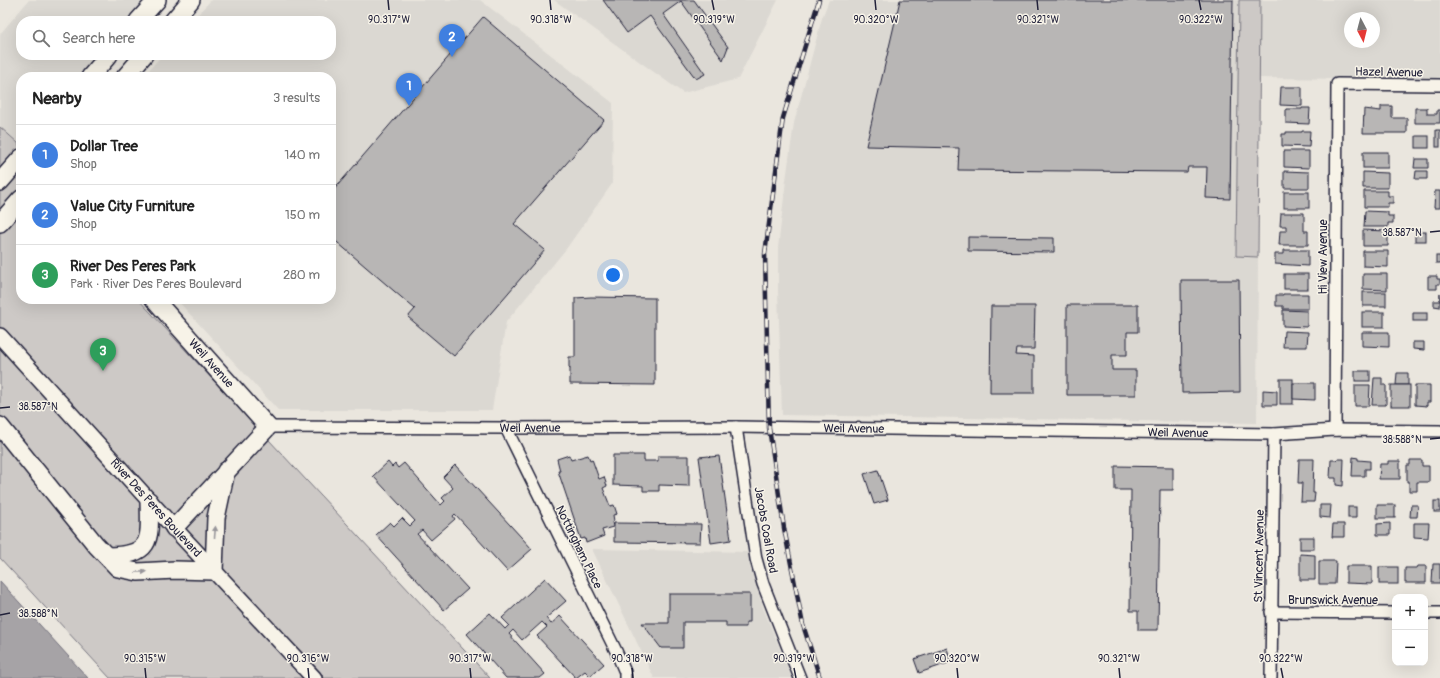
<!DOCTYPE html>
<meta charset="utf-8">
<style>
:root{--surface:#fff;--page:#f6f6f6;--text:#222;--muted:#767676;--line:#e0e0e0;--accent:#22223b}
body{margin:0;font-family:Pangolin,sans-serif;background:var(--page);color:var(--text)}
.controls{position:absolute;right:12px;bottom:12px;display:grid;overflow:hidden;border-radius:8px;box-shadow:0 4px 16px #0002}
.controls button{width:36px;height:36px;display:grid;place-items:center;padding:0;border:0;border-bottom:1px solid var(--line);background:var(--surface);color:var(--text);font:20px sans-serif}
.compass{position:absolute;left:1344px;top:12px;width:36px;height:36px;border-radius:50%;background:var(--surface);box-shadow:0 4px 16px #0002;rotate:173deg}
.you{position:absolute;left:613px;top:275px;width:14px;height:14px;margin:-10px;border:3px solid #fff;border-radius:50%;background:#1a73e8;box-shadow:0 0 0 6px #1a73e833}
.badge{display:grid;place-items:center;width:26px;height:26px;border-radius:50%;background:var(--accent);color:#fff;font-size:13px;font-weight:700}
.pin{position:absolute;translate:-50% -33px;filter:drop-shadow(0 1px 2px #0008)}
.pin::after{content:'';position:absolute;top:21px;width:14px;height:12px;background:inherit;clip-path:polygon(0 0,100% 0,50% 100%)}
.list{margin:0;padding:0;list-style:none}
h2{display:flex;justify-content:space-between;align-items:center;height:52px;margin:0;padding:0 16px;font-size:17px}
h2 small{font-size:13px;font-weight:400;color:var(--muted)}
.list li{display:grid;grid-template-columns:26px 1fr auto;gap:12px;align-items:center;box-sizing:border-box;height:60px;padding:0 16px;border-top:1px solid var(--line)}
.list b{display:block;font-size:15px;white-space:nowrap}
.list p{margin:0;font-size:13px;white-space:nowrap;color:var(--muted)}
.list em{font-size:13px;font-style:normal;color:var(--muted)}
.icon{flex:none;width:22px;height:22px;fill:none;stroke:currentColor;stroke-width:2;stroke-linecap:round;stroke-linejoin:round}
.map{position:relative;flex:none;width:1440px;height:678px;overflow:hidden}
.search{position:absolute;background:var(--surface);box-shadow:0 4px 16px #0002;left:16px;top:16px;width:320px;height:44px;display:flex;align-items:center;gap:10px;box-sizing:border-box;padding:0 14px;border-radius:16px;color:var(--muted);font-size:15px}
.panel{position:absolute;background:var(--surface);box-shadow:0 4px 16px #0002;left:16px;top:72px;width:320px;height:232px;border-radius:16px}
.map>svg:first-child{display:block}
.built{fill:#dbd8d2;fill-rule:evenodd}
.green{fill:#cdc9c6;stroke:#787680}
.water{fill:#a6a3a6;stroke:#716f7b}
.building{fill:#b8b6b5;stroke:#22223b}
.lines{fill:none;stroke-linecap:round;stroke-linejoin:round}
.minor-casing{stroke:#22223b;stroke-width:14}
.secondary-casing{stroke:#22223b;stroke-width:18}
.primary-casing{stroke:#22223b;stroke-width:20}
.minor{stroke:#f7f3e8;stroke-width:11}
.secondary{stroke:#f7f3e8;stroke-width:15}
.primary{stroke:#f7f3e8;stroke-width:17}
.rail-casing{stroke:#22223b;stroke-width:4.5}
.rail{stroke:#f7f3e8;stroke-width:3;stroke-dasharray:9;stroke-linecap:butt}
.oneway{fill:#97959a}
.ticks{fill:none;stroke:#22223b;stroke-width:1.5}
.labels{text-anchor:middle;stroke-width:3;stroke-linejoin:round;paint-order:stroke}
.street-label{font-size:12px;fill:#22223b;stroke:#f7f3e8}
.ticks-label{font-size:10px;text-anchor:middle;fill:#22223b;stroke:#f7f3e8;stroke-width:3;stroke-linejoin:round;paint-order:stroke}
</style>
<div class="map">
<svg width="1440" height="678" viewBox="0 0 1440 678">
<rect width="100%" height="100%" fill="#eae6de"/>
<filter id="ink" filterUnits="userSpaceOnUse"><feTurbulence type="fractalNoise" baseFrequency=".025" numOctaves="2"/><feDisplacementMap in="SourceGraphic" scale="8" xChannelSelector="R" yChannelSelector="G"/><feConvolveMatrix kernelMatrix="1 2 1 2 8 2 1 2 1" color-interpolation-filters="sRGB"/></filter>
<g filter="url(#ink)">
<g class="built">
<path d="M29,0H148L129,21H21V55H100L81,77H21V147L20,149L18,143L0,127V34Z"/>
<path d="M211,0H480L613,103L612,184L566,249L506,322L492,410H278L176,299H331V77H143L162,55H331V21H192Z"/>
<path d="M554,0H778L738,79L683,93Z"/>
<path d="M829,0H1239L1236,256L1258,257L1257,423L782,415L778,291V248L786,180L794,123L822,18Z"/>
<path d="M1260,0H1440V80L1259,78ZM1350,18H1374V42H1350Z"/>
<path d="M592,549L748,552L751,569L764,610L792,678H654Z"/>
</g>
<g class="green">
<path d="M1239,0H1260L1258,257L1236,256Z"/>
<path d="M0,127L18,143L21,151V299H138L490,678H110L0,558Z"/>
</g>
<path class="water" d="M0,581L88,678H0Z"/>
<g class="building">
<path d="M603,0H694L728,47L723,60L681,1L663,14L705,74L696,79L650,16L627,33Z"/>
<path d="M900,0H1233L1230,199L1206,198L1207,167H1188L1187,172L958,170L959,148L866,146Z"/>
<path d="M483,17L604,120L514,224L545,250L454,356L408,317L415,309L331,237V193Z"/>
<path d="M1281,87H1302V106L1280,105Z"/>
<path d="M1381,106H1392V118H1407V133H1363L1364,109L1381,111Z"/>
<path d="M1302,108H1310L1309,124L1286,123V109H1302Z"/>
<path d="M1415,108H1427V114H1437V110H1440V123H1415Z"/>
<rect x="1436" y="130" width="4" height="17"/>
<path d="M1302,131H1310L1309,147L1282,146V134H1286V132H1302Z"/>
<rect x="1416" y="136" width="13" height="12"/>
<path d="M1284,151H1309V168L1284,167Z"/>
<rect x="1363" y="152" width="25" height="16"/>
<path d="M1415,159H1428V168H1414Z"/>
<path d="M1284,171L1309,172V188H1284Z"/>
<path d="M1416,171H1427V179H1415Z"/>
<path d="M1363,172L1388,173V188H1363Z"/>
<path d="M1364,191H1388V196H1393V203H1388V207H1364Z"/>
<path d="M1435,191H1440V208H1434Z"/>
<rect x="1284" y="192" width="25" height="16"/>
<path d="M1365,211L1388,212V216H1393V223H1388V227H1364Z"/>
<path d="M1281,213H1304V231H1308V245H1279L1280,231H1286V226H1280Z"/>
<path d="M1363,230L1388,231V246H1363Z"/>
<rect x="1415" y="232" width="11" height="9"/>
<path d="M968,237L1054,238V252L968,251Z"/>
<path d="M1284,250H1308V266L1275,264V254H1284Z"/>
<path d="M1363,251H1388V267L1363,266Z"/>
<rect x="1436" y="256" width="4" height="7"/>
<rect x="1284" y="274" width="24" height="15"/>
<path d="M1363,274H1387V290L1363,289Z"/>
<path d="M1428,276H1437V279H1440V284H1437V289H1428Z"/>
<path d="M1181,280H1239L1240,392L1182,393Z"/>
<rect x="1363" y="292" width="23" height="14"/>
<path d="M1440,293V307L1434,306V301H1440Z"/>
<path d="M1283,294H1308V309H1283V306H1276V295H1283Z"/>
<path d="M591,297L655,298V385L570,384V368L569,367V357H575V298Z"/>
<path d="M1067,305H1138V332H1127V355H1112V370H1136V395H1067Z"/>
<path d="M991,306H1035L1034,349H1017L1016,355L1034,356V393H990Z"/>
<path d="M1283,310L1307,311V327L1283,326Z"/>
<rect x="1362" y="312" width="22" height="15"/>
<rect x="1413" y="313" width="14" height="8"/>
<path d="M1284,331L1308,332L1307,347H1283Z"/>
<path d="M1362,332H1389V347L1362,346Z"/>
<path d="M1413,342H1424V350L1413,349Z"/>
<rect x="1355" y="371" width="15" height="10"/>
<path d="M1397,373H1408V385H1396Z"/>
<path d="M1374,378H1382V385H1386V405H1372Z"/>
<rect x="1280" y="379" width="13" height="25"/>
<path d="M1293,383H1315V400L1293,399Z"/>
<path d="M1355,385H1370L1369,406H1355Z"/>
<rect x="1391" y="385" width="19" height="21"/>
<path d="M1415,385H1430V402H1427V406L1415,405Z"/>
<path d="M1263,390L1277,391V405H1263Z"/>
<path d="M569,455L571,460L588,455L590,460L592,459L599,479L604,477L607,486L603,488L610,506L614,505L617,514L613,515L614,521L612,522L613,527L602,530L604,536L586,543L585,538L581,539L558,471H560L557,459Z"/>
<path d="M613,455H644V461H658V456H689V486L659,485V491H643V486L613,485Z"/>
<path d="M709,456L710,457L719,456L731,540L711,543L699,457Z"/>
<path d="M1353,457L1358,458V460L1370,461V469H1365V476H1352Z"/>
<path d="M1299,459H1314L1313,493H1315L1314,502H1301L1302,483H1298Z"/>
<path d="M1337,459H1344L1343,486L1336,485V478H1330L1331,460H1336Z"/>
<path d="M1410,460H1422V466H1429V482H1417V491H1409V482H1407V465H1410Z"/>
<path d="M1388,461H1400V479H1379L1380,464H1388Z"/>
<path d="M388,462L392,467L395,464L398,468L404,463L441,505L445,501L442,498L453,488L443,477L455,465L532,549L507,571L455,514L453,516L455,519L431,540L422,530L417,534L468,589L444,610L376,535L390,522L394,526L402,518L410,526L415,521L373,476Z"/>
<path d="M1115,466L1173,467V490H1160L1158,630H1138V611H1130L1131,490H1115Z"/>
<path d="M878,470L888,500L874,504L864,474Z"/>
<rect x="1434" y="501" width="6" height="11"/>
<path d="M1320,505H1331L1330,518L1320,517Z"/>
<rect x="1377" y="505" width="18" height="13"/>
<path d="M1411,505H1418L1417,517H1410Z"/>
<rect x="1348" y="507" width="8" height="11"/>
<path d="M614,523L701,524L700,543L614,542Z"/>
<path d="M1390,523V535H1377V524Z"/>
<path d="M1414,523H1429L1428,538L1414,537Z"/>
<path d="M1333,524H1344V537H1332Z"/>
<rect x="1300" y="537" width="14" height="12"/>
<path d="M1300,554L1315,555V580H1300Z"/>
<path d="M1319,561H1336L1335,584H1319Z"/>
<path d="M1433,564H1440V583H1432Z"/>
<path d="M1346,566H1372V584L1346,583Z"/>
<path d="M1418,566H1426V583H1405V568H1417Z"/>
<rect x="1379" y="567" width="19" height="17"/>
<path d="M545,578L566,601L546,618L551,624L560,616L604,664L590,676L585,671L576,678L537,636L547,627L542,622L522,640L513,630L509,634L545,674L540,678H506L467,634L490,613L505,629L509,625L502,618Z"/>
<path d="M669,594H750V622H746V627H726V622H683V648H661L642,623H669Z"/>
<path d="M947,648L951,662L919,673L914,659Z"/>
</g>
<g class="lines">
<g class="minor-casing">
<g id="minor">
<path id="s1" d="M268,427L506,428L736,427L1274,434L1335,430L1440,431"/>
<path d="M736,427L756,559L763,584L800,678"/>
<path d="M506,428L616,651L625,672V678"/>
<path d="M1335,430L1337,84L1440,85"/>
<path d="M1271,612L1395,613"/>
<path d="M1425,613H1440"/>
<path d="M1271,678L1274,434"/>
</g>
</g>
<g class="secondary-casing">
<g id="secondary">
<path id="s2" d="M0,336L174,528L314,678"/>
</g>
</g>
<g class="primary-casing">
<g id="primary">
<path d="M138,21L157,0"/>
<path d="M173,21L191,0"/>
<path d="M90,77L109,55"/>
<path d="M125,77L144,55"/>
<path d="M0,182L21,158"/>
<path d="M0,223L21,199"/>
<path id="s3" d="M154,299L268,427L174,528"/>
<path d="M0,426L96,545L118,568L138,572L175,570L214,571L216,518L226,471"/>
<path d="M108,556C153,555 150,540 149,501"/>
</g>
</g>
<use href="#minor" class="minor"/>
<use href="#secondary" class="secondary"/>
<use href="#primary" class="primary"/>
<g class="rail-casing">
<path id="rail" d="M819,0L783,118L765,254L769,428L784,528L803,625L820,678"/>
</g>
<use href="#rail" class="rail"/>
</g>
<defs><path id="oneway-solid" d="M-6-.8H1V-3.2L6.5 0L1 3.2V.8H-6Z"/></defs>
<g class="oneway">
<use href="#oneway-solid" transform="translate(215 532) rotate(-85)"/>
<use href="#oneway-solid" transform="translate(141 572)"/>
</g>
</g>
<path class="ticks" d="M388,0L389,10M550,0L551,10M712,0L714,10M875,0L876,10M1037,0L1038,10M1199,0L1201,10M1430,232L1440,231M0,408L10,407M1430,439L1440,438M0,615L10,613M145,668L146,678M308,668L309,678M470,668L471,678M632,668L633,678M794,668L796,678M957,668L958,678M1119,668L1120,678M1281,668L1283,678"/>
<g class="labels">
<g class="street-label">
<text transform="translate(1389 72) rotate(1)" y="4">Hazel Avenue</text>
<text transform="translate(1323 257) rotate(-90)" y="4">Hi View Avenue</text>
<text dy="4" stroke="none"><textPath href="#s3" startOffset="86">Weil Avenue</textPath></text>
<text dy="4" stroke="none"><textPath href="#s1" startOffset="262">Weil Avenue</textPath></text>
<text dy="4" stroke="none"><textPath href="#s1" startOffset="586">Weil Avenue</textPath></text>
<text dy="4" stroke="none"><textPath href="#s1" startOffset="910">Weil Avenue</textPath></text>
<text dy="4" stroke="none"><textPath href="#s2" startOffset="232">River Des Peres Boulevard</textPath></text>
<text transform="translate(766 530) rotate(80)" y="4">Jacobs Coal Road</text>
<text transform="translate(579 547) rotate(64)" y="4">Nottingham Place</text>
<text transform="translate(1259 556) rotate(-89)" y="4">St Vincent Avenue</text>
<text x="1333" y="604">Brunswick Avenue</text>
</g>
</g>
<g class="ticks-label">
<text x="389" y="23">90.317°W</text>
<text x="551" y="23">90.318°W</text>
<text x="714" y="23">90.319°W</text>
<text x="876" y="23">90.320°W</text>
<text x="1038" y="23">90.321°W</text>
<text x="1201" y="23">90.322°W</text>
<text x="1402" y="236">38.587°N</text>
<text x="38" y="410">38.587°N</text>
<text x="1402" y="443">38.588°N</text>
<text x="38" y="617">38.588°N</text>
<text x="145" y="662">90.315°W</text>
<text x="308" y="662">90.316°W</text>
<text x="470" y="662">90.317°W</text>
<text x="632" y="662">90.318°W</text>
<text x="794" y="662">90.319°W</text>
<text x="957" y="662">90.320°W</text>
<text x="1119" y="662">90.321°W</text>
<text x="1281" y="662">90.322°W</text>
</g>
</svg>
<div class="controls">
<button>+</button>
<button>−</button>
</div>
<svg class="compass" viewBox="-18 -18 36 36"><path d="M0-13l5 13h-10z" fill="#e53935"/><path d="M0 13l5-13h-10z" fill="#767676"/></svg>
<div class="you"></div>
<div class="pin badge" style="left:409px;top:106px;background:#3f7fe0">1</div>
<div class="pin badge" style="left:452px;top:57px;background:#3f7fe0">2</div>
<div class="pin badge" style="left:103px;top:371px;background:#2e9e5b">3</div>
<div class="search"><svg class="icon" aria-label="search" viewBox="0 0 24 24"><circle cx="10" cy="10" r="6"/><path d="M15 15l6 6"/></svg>Search here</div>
<section class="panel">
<h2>Nearby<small>3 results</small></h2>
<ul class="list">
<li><span class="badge" style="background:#3f7fe0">1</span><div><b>Dollar Tree</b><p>Shop</p></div><em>140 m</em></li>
<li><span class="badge" style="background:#3f7fe0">2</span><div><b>Value City Furniture</b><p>Shop</p></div><em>150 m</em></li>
<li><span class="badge" style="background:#2e9e5b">3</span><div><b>River Des Peres Park</b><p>Park · River Des Peres Boulevard</p></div><em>280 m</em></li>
</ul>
</section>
</div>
